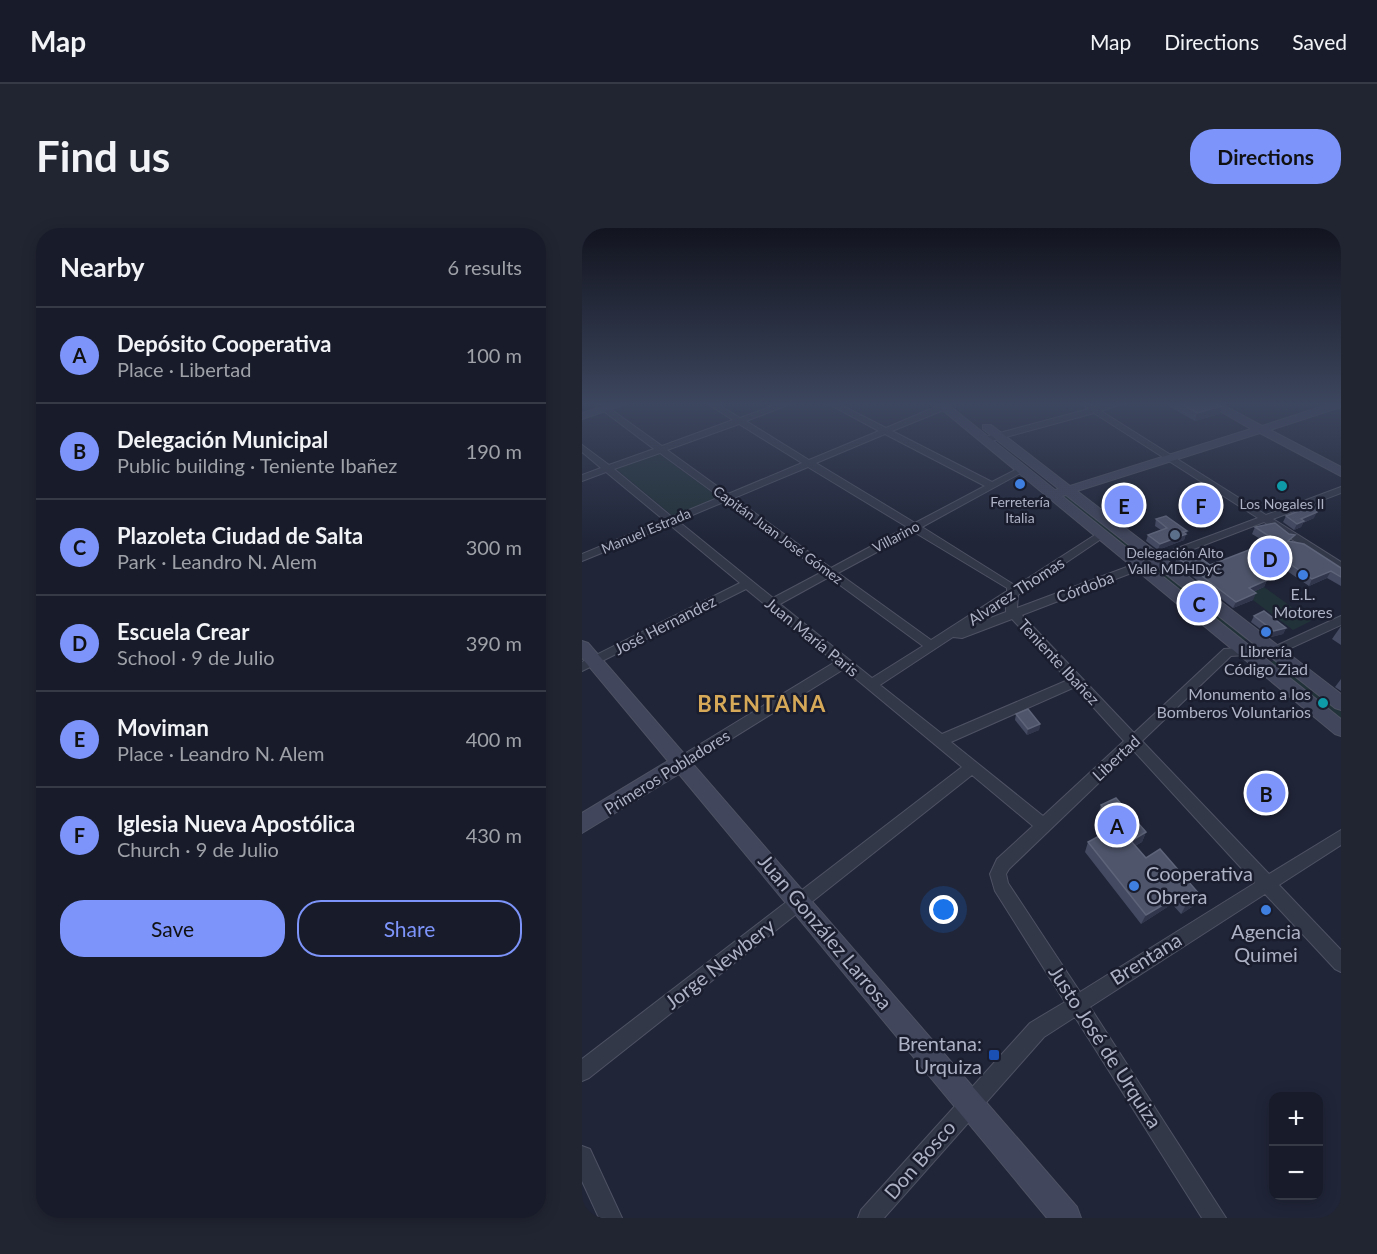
<!DOCTYPE html>
<meta charset="utf-8">
<style>
:root{--surface:#181c2a;--page:#212532;--text:#f1f3f6;--muted:#9fa1a8;--line:#363a47;--accent:#7d94fb}
body{margin:0;font-family:Lato,sans-serif;background:var(--page);color:var(--text)}
.controls{position:absolute;right:18px;bottom:18px;display:grid;overflow:hidden;border-radius:12px;box-shadow:0 3px 15px #0003}
.controls button{width:54px;height:54px;display:grid;place-items:center;padding:0;border:0;border-bottom:2px solid var(--line);background:var(--surface);color:var(--text);font:30px sans-serif}
.you{position:absolute;left:362px;top:682px;width:21px;height:21px;margin:-15px;border:4px solid #fff;border-radius:50%;background:#1a73e8;box-shadow:0 0 0 9px #1a73e833}
.badge{display:grid;place-items:center;width:39px;height:39px;border-radius:50%;background:var(--accent);color:#111;font-size:20px;font-weight:700}
.pin{position:absolute;translate:-50% -50%;border:3px solid #fff;box-shadow:0 2px 6px #0006}
.list{margin:0;padding:0;list-style:none}
h2{display:flex;justify-content:space-between;align-items:center;height:78px;margin:0;padding:0 24px;font-size:26px}
h2 small{font-size:20px;font-weight:400;color:var(--muted)}
.list li{display:grid;grid-template-columns:39px 1fr auto;gap:18px;align-items:center;box-sizing:border-box;height:96px;padding:0 24px;border-top:2px solid var(--line)}
.list b{display:block;font-size:22px;white-space:nowrap}
.list p{margin:0;font-size:20px;white-space:nowrap;color:var(--muted)}
.list em{font-size:20px;font-style:normal;color:var(--muted)}
.actions{display:flex;gap:12px;padding:18px 24px}
.actions a{flex:1;padding:14px 0;border:2px solid var(--accent);border-radius:24px;text-align:center;font-size:21px;color:var(--accent)}
.actions .main{background:var(--accent);color:#111}
.map{position:relative;flex:none;width:759px;height:990px;overflow:hidden;border-radius:24px}
header{display:flex;align-items:center;gap:36px;box-sizing:border-box;height:84px;padding:0 30px;background:var(--surface);border-bottom:2px solid var(--line)}
header strong{font-size:28px}
nav{display:flex;gap:33px;margin-inline-start:auto;font-size:21px}
.intro{display:flex;align-items:center;justify-content:space-between;box-sizing:border-box;height:144px;padding:0 36px}
h1{margin:0;font-size:42px}
.button{padding:15px 27px;border-radius:24px;background:var(--accent);color:#111;font-size:21px;font-weight:700}
main{display:flex;gap:36px;padding:0 36px}
aside{flex:1;background:var(--surface);border-radius:24px;box-shadow:0 3px 15px #0003}
.map>svg:first-child{display:block}
.green{fill:#223239}
.lines{fill:none;stroke-linecap:round;stroke-linejoin:round}
.street-casing{stroke:#4e5263;stroke-width:2}
.secondary-casing{stroke:#4e5263;stroke-width:2}
.street{fill:#333849;fill-rule:evenodd}
.secondary{fill:#41465c;fill-rule:evenodd}
.wall{fill:#444a61}
.shaded-wall{fill:#31364c}
.building{fill:#4f556b;stroke:#5e6479;stroke-width:1.5}
.shop-dot{fill:#3f7fe0;stroke:#191d2d;stroke-width:2}
.culture-dot{fill:#0f9aa8;stroke:#191d2d;stroke-width:2}
.service-dot{fill:#5c6f8a;stroke:#191d2d;stroke-width:2}
.transit-dot{fill:#1a4fb4;stroke:#191d2d;stroke-width:2}
.labels{text-anchor:middle;stroke-width:5;stroke-linejoin:round;paint-order:stroke}
.far-poi-label{font-size:14px;fill:#aeb2c5;stroke:#191d2d}
.far-street-label{font-size:14px;fill:#aeb2c5;stroke:#191d2d}
.street-label{font-size:16px;fill:#aeb2c5;stroke:#191d2d}
.poi-label{font-size:16px;fill:#aeb2c5;stroke:#191d2d}
.near-poi-label{font-size:20px;fill:#aeb2c5;stroke:#191d2d;text-anchor:start}
.near-street-label{font-size:20px;fill:#aeb2c5;stroke:#191d2d}
.district-label{font-size:22px;font-weight:bold;letter-spacing:1.5px;fill:#d6a958;stroke:#191d2d}
</style>
<header>
<strong>Map</strong>
<nav><a>Map</a><a>Directions</a><a>Saved</a></nav>
</header>
<div class="intro"><h1>Find us</h1><a class="button">Directions</a></div>
<main>
<aside>
<h2>Nearby<small>6 results</small></h2>
<ul class="list">
<li><span class="badge">A</span><div><b>Depósito Cooperativa</b><p>Place · Libertad</p></div><em>100 m</em></li>
<li><span class="badge">B</span><div><b>Delegación Municipal</b><p>Public building · Teniente Ibañez</p></div><em>190 m</em></li>
<li><span class="badge">C</span><div><b>Plazoleta Ciudad de Salta</b><p>Park · Leandro N. Alem</p></div><em>300 m</em></li>
<li><span class="badge">D</span><div><b>Escuela Crear</b><p>School · 9 de Julio</p></div><em>390 m</em></li>
<li><span class="badge">E</span><div><b>Moviman</b><p>Place · Leandro N. Alem</p></div><em>400 m</em></li>
<li><span class="badge">F</span><div><b>Iglesia Nueva Apostólica</b><p>Church · 9 de Julio</p></div><em>430 m</em></li>
</ul>
<div class="actions"><a class="main">Save</a><a>Share</a></div>
</aside>
<div class="map">
<svg width="759" height="990" viewBox="0 0 759 990">
<rect width="100%" height="100%" fill="#202538"/>
<g class="green">
<path d="M76,225L136,269L91,288L33,240Z"/>
<path d="M484,267L487,268L563,329L557,331L479,269Z"/>
<path d="M573,339H577L665,411L659,413L570,340Z"/>
<path d="M682,359L729,393L711,402L664,367Z"/>
<path d="M693,432L759,480V496L687,435Z"/>
</g>
<g class="lines">
<g class="street-casing">
<g id="street">
<path d="M11,175H20L80,218L151,192L124,175H134L158,190L199,175H211L164,193L227,232L297,203L245,175H255L304,200L358,177H364V181L310,203L410,254L437,240L444,242L340,299L434,358L516,305L520,304L525,307L436,367L435,380L676,290L512,185L402,215L398,212L399,210L507,181L498,175H508L514,179L529,175H543L519,183L684,287L759,259V265L691,291L759,334V342L682,294L440,387L552,505L642,421L696,417L759,388V397L698,425L649,428L560,513L687,646L759,602V617L697,657L759,722V744L753,741L683,666L508,779L644,990H620L493,789L462,809L302,990H276L279,982L448,795L483,774L413,663L408,646L415,631L451,598L390,547L7,850L0,853V831L380,539L262,441L104,539H94L92,535L94,531L253,434L164,361L0,443V434L158,355L88,297L0,333V326L82,292L24,244L0,253V247L19,240L0,224V217L27,237L72,221ZM157,196L220,235L146,266L85,222ZM303,206L403,258L333,295L234,235ZM78,225L138,269L90,289L32,241ZM226,239L325,299L249,340L152,270ZM144,273L240,344L191,370L96,293ZM332,304L425,360V363L349,412L256,345ZM247,349L341,418L290,450L198,376ZM424,374V384L388,398ZM430,391L486,452L360,506L298,457L371,409L380,410ZM493,459L542,513L461,588L369,514ZM551,522L673,655L498,764L426,655L424,646L427,641Z"/>
<path d="M0,918L8,921L40,990H17L0,953Z"/>
</g>
</g>
<g class="secondary-casing">
<g id="secondary">
<path d="M31,175H47L0,191V185Z"/>
<path d="M352,175H364L473,262L477,261L401,201V197H409L488,258L669,201L624,175H637L680,198L751,175H759V179L688,202L759,239V248L678,205L495,263L759,466V482L753,480L484,267L480,268L759,491V508L753,506Z"/>
<path d="M0,413L6,415L495,979L499,990H465L97,546L0,605V585L86,533L0,430Z"/>
</g>
</g>
<use href="#street" class="street"/>
<use href="#secondary" class="secondary"/>
</g>
<g class="wall">
<path d="M587,175H635L640,178L637,186L613,193L586,178Z"/>
<path d="M557,268L555,277L529,286L521,280L523,271Z"/>
<path d="M602,268H639L637,274L612,282L600,274Z"/>
<path d="M704,288L732,290L721,295L719,299L712,302L701,294Z"/>
<path d="M574,291L605,303L602,312L576,322L564,313L566,307L579,302L573,298Z"/>
<path d="M673,299L710,314L759,340V358L745,350L727,358L705,343L684,352H685L682,359L671,364V372L651,380L593,335L595,329L628,337L685,315L670,306Z"/>
<path d="M672,388L704,400L701,406L689,409L669,394Z"/>
<path d="M759,398V417L750,411Z"/>
<path d="M759,451V463L753,459Z"/>
<path d="M434,486L458,496L457,502L445,507L433,492Z"/>
<path d="M519,577L564,604L560,614L553,618L564,630L613,677L599,686L590,676L559,696L503,624L506,614L528,602L516,587Z"/>
</g>
<g class="shaded-wall">
<path d="M640,178L637,186L613,193L615,185Z"/>
<path d="M557,268L555,277L529,286L531,277Z"/>
<path d="M639,268L637,274L612,282L614,276Z"/>
<path d="M735,284L732,290L721,295L719,299L712,302L715,296L719,291Z"/>
<path d="M605,303L602,312L576,322L578,316Z"/>
<path d="M708,336L705,343L676,355L679,348Z"/>
<path d="M749,343L745,350L727,358L730,351Z"/>
<path d="M685,352L682,359L664,367L667,360Z"/>
<path d="M674,365L671,372L651,380L654,374Z"/>
<path d="M704,400L701,406L689,409L692,403Z"/>
<path d="M458,496L457,502L445,507L446,501Z"/>
<path d="M564,604L560,614L545,622L549,613Z"/>
<path d="M596,668L590,676L559,696L564,687Z"/>
<path d="M619,668L613,677L599,686L604,677Z"/>
</g>
<g class="building">
<path d="M598,175H635L640,178L615,185Z"/>
<path d="M625,259L639,268L614,276L602,268L607,265Z"/>
<path d="M554,261L557,268L531,277L523,271Z"/>
<path d="M732,277L735,284L719,291L722,293L715,296L704,288Z"/>
<path d="M584,288L605,303L601,304L604,306L578,316L566,307L585,300L574,291Z"/>
<path d="M693,295L707,306L713,307L706,313L722,316L759,340V349L749,343L730,351L708,336L679,348L685,352L667,360L674,365L654,374L595,329L609,323L628,337L693,312L673,299Z"/>
<path d="M682,383L704,400L692,403L672,388Z"/>
<path d="M446,481L458,496L446,501L434,486Z"/>
<path d="M534,570L564,604L549,613L564,630L578,621L619,668L604,677L596,668L564,687L506,614L536,598L519,577Z"/>
</g>
<linearGradient id="sky" x2="0" y2="1"><stop stop-color="#12141f"/><stop offset="0.56" stop-color="#3c465e"/><stop offset="1" stop-color="#3c465e" stop-opacity="0"/></linearGradient>
<rect width="759" height="314" fill="url(#sky)"/>
<g class="shop-dot">
<circle cx="438" cy="256" r="6"/>
<circle cx="721" cy="347" r="6"/>
<circle cx="684" cy="404" r="6"/>
<circle cx="552" cy="658" r="6"/>
<circle cx="684" cy="682" r="6"/>
</g>
<g class="culture-dot">
<circle cx="700" cy="258" r="6"/>
<circle cx="741" cy="475" r="6"/>
</g>
<circle class="service-dot" cx="593" cy="307" r="6"/>
<rect class="transit-dot" x="406" y="821" width="12" height="12" rx="3"/>
<g class="labels">
<g class="far-poi-label">
<text x="438" y="279">Ferretería<tspan x="438" dy="16">Italia</tspan></text>
<text x="700" y="281">Los Nogales II</text>
<text x="593" y="330">Delegación Alto<tspan x="593" dy="16">Valle MDHDyC</tspan></text>
</g>
<g class="far-street-label">
<text transform="translate(64 303) rotate(-23)" y="5">Manuel Estrada</text>
<text transform="translate(196 307) rotate(36)" y="5">Capitán Juan José Gómez</text>
<text transform="translate(314 309) rotate(-28)" y="5">Villarino</text>
</g>
<g class="street-label">
<text transform="translate(503 359) rotate(-21)" y="6">Córdoba</text>
<text transform="translate(434 363) rotate(-33)" y="6">Alvarez Thomas</text>
<text transform="translate(83 397) rotate(-27)" y="6">José Hernandez</text>
<text transform="translate(230 409) rotate(39)" y="6">Juan María Paris</text>
<text transform="translate(477 434) rotate(47)" y="6">Teniente Ibañez</text>
<text transform="translate(534 530) rotate(-43)" y="6">Libertad</text>
<text transform="translate(85 544) rotate(-32)" y="6">Primeros Pobladores</text>
</g>
<g class="poi-label">
<text x="721" y="372">E.L.<tspan x="721" dy="18">Motores</tspan></text>
<text x="684" y="429">Librería<tspan x="684" dy="18">Código Ziad</tspan></text>
<text x="729" y="472" text-anchor="end">Monumento a los<tspan x="729" dy="18">Bomberos Voluntarios</tspan></text>
</g>
<g class="near-poi-label">
<text x="564" y="653">Cooperativa<tspan x="564" dy="23">Obrera</tspan></text>
<text x="684" y="711" text-anchor="middle">Agencia<tspan x="684" dy="23">Quimei</tspan></text>
<text x="400" y="823" text-anchor="end">Brentana:<tspan x="400" dy="23">Urquiza</tspan></text>
</g>
<g class="near-street-label">
<text transform="translate(243 704) rotate(50)" y="7">Juan González Larrosa</text>
<text transform="translate(564 731) rotate(-32)" y="7">Brentana</text>
<text transform="translate(138 736) rotate(-38)" y="7">Jorge Newbery</text>
<text transform="translate(523 819) rotate(57)" y="7">Justo José de Urquiza</text>
<text transform="translate(338 932) rotate(-49)" y="7">Don Bosco</text>
</g>
<g class="district-label">
<text x="180" y="484">BRENTANA</text>
</g>
</g>
</svg>
<div class="controls">
<button>+</button>
<button>−</button>
</div>
<div class="you"></div>
<div class="pin badge" style="left:535px;top:597px">A</div>
<div class="pin badge" style="left:684px;top:565px">B</div>
<div class="pin badge" style="left:617px;top:375px">C</div>
<div class="pin badge" style="left:688px;top:330px">D</div>
<div class="pin badge" style="left:542px;top:277px">E</div>
<div class="pin badge" style="left:619px;top:277px">F</div>
</div>
</main>
